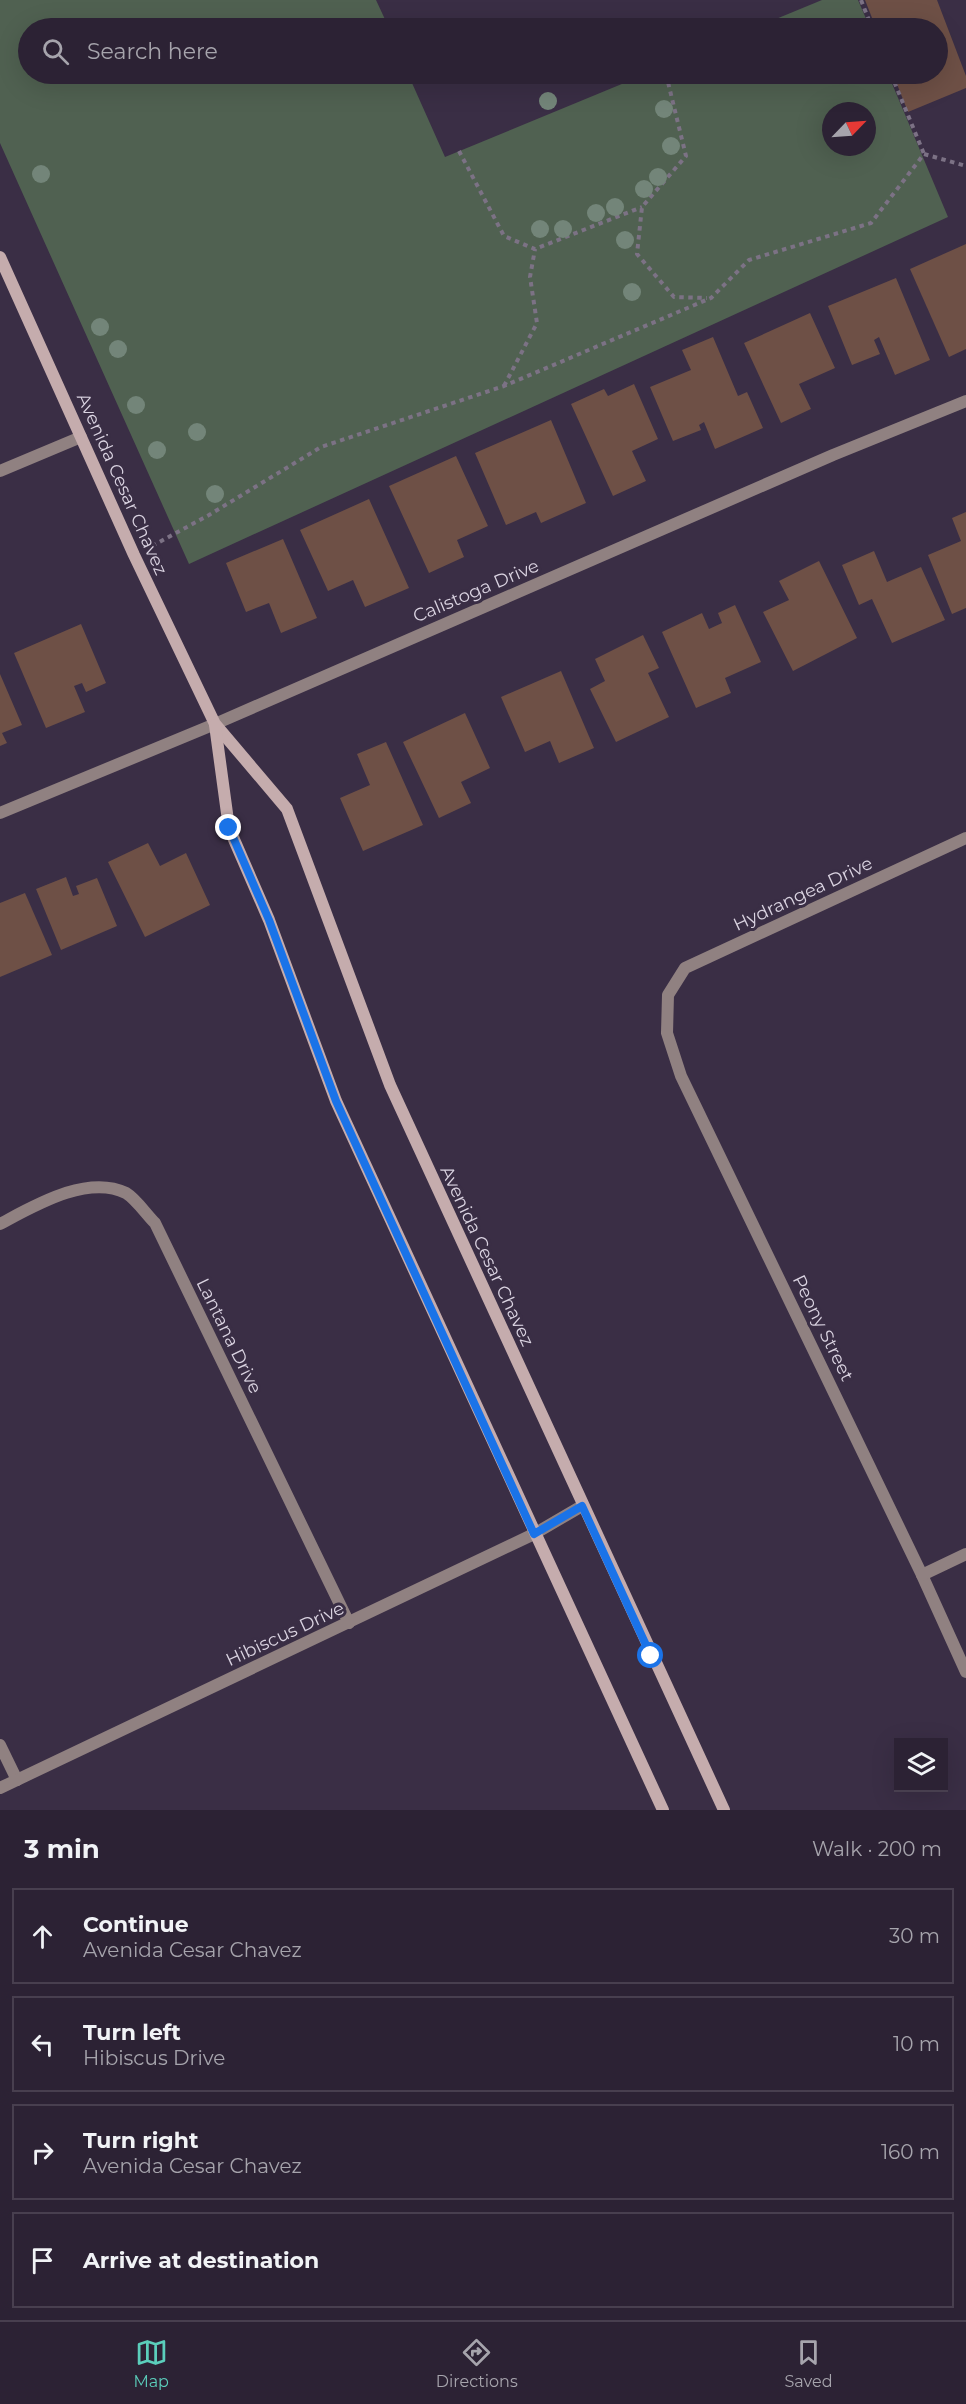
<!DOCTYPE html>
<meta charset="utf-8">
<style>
:root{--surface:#2c2234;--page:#382f40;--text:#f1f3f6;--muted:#a6a4ac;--line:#483f4f;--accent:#5bcebb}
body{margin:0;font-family:Montserrat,sans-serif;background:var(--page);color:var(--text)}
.controls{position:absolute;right:18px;bottom:18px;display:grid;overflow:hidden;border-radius:0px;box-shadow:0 6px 24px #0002}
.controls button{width:54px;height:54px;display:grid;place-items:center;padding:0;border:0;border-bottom:2px solid var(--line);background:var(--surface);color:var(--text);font:30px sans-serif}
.compass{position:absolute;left:822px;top:102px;width:54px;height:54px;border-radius:50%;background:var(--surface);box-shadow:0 6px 24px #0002;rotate:65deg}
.stop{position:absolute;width:18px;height:18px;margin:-14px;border:4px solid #1a73e8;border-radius:50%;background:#fff}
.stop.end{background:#1a73e8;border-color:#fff;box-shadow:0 2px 6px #0008}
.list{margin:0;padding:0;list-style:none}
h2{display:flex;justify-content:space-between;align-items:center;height:78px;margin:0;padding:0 24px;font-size:26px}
h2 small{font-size:20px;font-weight:400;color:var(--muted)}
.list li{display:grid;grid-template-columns:39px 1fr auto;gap:18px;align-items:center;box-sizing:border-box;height:96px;margin:0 12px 12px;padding:0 12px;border:2px solid var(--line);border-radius:0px}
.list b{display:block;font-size:22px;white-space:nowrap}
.list p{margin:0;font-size:20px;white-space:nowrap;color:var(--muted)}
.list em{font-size:20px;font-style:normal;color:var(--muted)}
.icon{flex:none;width:33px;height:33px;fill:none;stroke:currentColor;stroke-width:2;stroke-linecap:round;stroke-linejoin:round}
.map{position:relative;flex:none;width:966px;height:1810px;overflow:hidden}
.search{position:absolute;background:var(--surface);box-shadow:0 6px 24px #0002;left:18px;right:18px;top:18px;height:66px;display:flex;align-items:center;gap:15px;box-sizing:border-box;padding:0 21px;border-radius:33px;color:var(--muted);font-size:22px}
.sheet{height:510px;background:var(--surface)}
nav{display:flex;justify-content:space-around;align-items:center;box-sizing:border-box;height:84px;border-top:2px solid var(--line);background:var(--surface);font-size:16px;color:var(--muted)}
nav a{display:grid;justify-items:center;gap:3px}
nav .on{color:var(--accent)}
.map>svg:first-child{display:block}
.green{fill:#506151;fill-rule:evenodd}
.building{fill:#6e5046}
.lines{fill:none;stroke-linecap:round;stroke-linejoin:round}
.path{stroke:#7c7285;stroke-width:4;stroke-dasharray:4.5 4.5;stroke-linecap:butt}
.street{stroke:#908181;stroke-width:12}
.secondary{stroke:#c5acad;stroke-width:12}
.tree{fill:#738579}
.route{stroke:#1a73e8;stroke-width:8}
.labels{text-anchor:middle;stroke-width:6;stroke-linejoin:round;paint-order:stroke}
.street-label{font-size:18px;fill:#dad3e1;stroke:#3a2e45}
</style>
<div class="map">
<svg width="966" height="1810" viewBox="0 0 966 1810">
<rect width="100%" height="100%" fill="#3a2e45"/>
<g class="green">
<path d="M0,0H376L389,28H28V74H408L445,157L646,74H888L948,217L189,564L0,143ZM831,111H867V147H831Z"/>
<path d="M822,0H858L870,28H754Z"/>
</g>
<g class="building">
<path d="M865,0H937L966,76V88L908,112L893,74H938V28H876Z"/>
<path d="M966,244V349L949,357L910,269Z"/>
<path d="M896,278L930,360L895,375L879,337L874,340L880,354L852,365L828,306Z"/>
<path d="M810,313L835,368L799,384L811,409L781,423L744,343Z"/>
<path d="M713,337L738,396L747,392L763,428L715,449L704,422L699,425L701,430L673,441L650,387L691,370L682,350Z"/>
<path d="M634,384L658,439L632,451L646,481L613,496L571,404L604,389L608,396Z"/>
<path d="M551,420L586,503L541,523L536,512L506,525L475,453Z"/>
<path d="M456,456L488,526L457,540L464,557L429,573L389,486Z"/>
<path d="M369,499L409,588L365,607L353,580L328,591L300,530Z"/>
<path d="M966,512V608L952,614L928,555L961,541L952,518Z"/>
<path d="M283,539L317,618L281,633L269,603L246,612L226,563Z"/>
<path d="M874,551L887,582L921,567L945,620L892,643L872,599L859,605L842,565Z"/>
<path d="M819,561L857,638L793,671L763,612L789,600L779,581Z"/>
<path d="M735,605L761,662L725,678L731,693L696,708L662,632L702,613L709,629L722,623L718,613Z"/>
<path d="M81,624L106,683L86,692L82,683L74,686L85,712L46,728L14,653Z"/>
<path d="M643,635L659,668L648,673L669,717L616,742L590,689L605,681L595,659Z"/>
<path d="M561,671L594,748L559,763L550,741L525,752L501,697Z"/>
<path d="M0,674L22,725L2,733L7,743L0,746Z"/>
<path d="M465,713L490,768L461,782L471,803L439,818L403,742Z"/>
<path d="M386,742L423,825L363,851L340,798L370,785L357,754Z"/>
<path d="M148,843L160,866L186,853L210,905L145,937L108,862Z"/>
<path d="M66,877L73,896L79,894L76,886L97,878L117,926L61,950L36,889Z"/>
<path d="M25,893L52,955L0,977V903Z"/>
</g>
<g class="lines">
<g class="path">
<path d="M861,0L872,28"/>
<path d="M666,74L686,156L642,207L637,254L674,297L707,298"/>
<path d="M891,74L924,154"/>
<path d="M459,151L504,236L535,249L642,207"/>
<path d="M504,386L537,323L530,277L535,249"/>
<path d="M152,546L209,515L321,447L504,386L711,298L749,260L871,223L924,154L966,166"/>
</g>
<g class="street">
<path d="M0,471L81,437"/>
<path d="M0,813L215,724L833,455L966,401"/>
<path d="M966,838L685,968L668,995L667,1033L681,1076L922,1575L966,1672"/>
<path d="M0,1224C34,1206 87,1174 126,1193C136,1199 146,1214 155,1223L349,1623"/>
<path d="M922,1575L966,1554"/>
<path d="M0,1745L17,1780"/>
<path d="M0,1788L534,1534L582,1506"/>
</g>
<g class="secondary">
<path d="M0,257L134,555L215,724L287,809L390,1085L724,1810"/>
<path d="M215,725L229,828L269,920L336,1101L663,1810"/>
</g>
</g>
<g class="tree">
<circle cx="548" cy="101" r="9"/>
<circle cx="664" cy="109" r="9"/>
<circle cx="671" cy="146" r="9"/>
<circle cx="41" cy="174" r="9"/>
<circle cx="658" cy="177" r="9"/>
<circle cx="644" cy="189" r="9"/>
<circle cx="615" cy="207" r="9"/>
<circle cx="596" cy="213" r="9"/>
<circle cx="540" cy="229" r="9"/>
<circle cx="563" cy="229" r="9"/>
<circle cx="625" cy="240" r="9"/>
<circle cx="632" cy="292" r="9"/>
<circle cx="100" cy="327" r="9"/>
<circle cx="118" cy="349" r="9"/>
<circle cx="136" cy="405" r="9"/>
<circle cx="197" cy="432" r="9"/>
<circle cx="157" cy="450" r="9"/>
<circle cx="215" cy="494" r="9"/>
</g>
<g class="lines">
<path class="route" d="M229,828L269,920L336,1101L534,1534L582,1506L651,1656"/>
</g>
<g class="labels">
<g class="street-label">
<text transform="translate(122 484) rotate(66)" y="6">Avenida Cesar Chavez</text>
<text transform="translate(476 591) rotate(-23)" y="6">Calistoga Drive</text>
<text transform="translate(803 894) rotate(-25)" y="6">Hydrangea Drive</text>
<text transform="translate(487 1256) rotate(65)" y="6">Avenida Cesar Chavez</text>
<text transform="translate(823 1328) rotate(64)" y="6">Peony Street</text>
<text transform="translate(229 1336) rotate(64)" y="6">Lantana Drive</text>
<text transform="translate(285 1634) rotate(-25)" y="6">Hibiscus Drive</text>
</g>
</g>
</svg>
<div class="controls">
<button><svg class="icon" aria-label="layers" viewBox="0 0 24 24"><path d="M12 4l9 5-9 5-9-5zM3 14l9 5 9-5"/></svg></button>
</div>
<svg class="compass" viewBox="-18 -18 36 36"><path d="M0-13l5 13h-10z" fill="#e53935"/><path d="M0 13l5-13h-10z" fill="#a6a4ac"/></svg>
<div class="stop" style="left:651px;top:1656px"></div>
<div class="stop end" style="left:229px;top:828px"></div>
<div class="search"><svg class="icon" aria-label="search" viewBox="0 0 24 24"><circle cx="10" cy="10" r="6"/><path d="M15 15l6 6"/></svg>Search here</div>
</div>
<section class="sheet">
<h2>3 min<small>Walk · 200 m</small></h2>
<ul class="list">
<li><svg class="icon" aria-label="ahead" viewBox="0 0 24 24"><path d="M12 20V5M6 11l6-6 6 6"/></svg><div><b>Continue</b><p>Avenida Cesar Chavez</p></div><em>30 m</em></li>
<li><svg class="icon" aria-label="left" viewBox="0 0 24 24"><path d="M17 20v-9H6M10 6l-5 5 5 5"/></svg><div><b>Turn left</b><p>Hibiscus Drive</p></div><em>10 m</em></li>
<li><svg class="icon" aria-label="right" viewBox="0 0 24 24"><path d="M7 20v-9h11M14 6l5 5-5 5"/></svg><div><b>Turn right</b><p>Avenida Cesar Chavez</p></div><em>160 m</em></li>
<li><svg class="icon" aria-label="arrive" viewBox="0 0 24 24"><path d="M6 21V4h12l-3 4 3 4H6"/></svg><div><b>Arrive at destination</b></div></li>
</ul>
</section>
<nav>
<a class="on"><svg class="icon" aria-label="map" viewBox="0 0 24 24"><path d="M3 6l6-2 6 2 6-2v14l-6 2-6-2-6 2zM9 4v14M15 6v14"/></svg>Map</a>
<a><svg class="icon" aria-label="directions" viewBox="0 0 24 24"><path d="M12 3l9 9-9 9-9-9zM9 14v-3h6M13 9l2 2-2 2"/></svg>Directions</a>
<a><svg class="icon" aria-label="saved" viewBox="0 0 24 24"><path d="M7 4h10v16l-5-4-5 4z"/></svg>Saved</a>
</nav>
